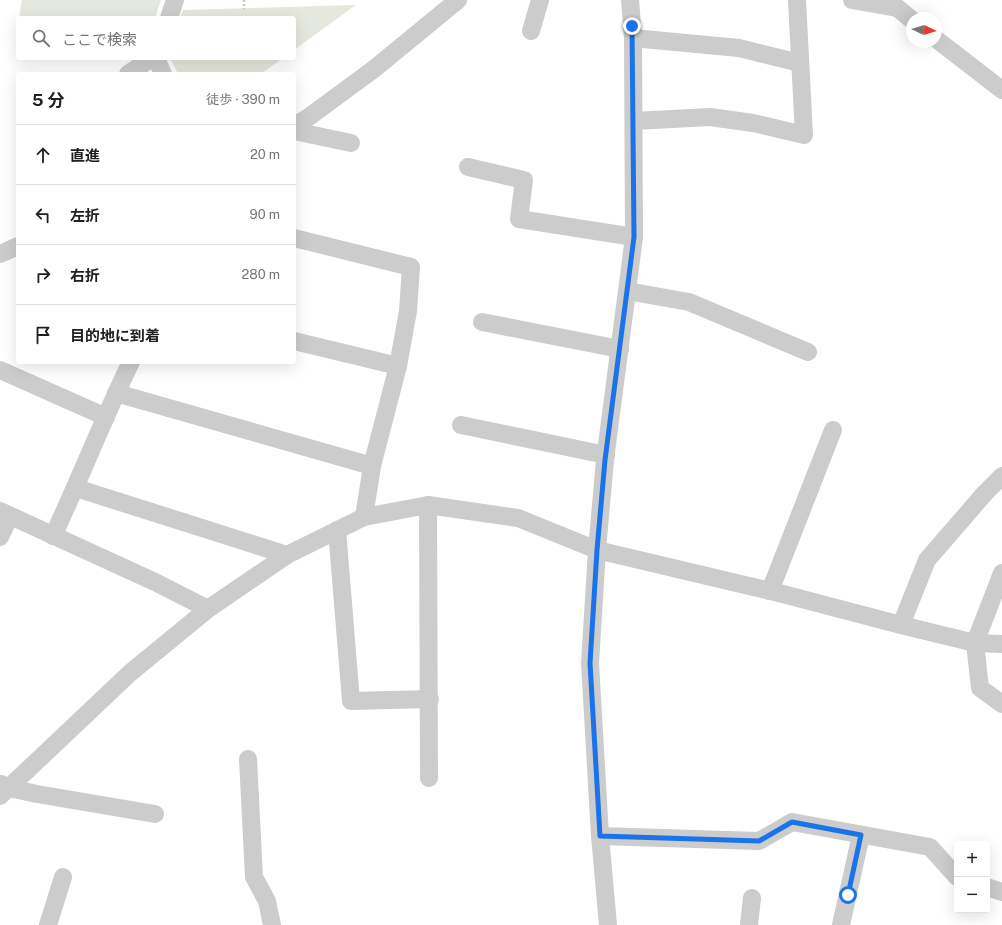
<!DOCTYPE html>
<html lang="ja">
<meta charset="utf-8">
<style>
:root{--surface:#fff;--page:#f2f2f2;--text:#202124;--muted:#757577;--line:#e0e0e0}
body{margin:0;font-family:"Public Sans","Noto Sans JP",sans-serif;background:var(--page);color:var(--text)}
.controls{position:absolute;right:12px;bottom:12px;display:grid;overflow:hidden;border-radius:4px;box-shadow:0 4px 16px #0002}
.controls button{width:36px;height:36px;display:grid;place-items:center;padding:0;border:0;border-bottom:1px solid var(--line);background:var(--surface);color:var(--text);font:20px sans-serif}
.compass{position:absolute;left:906px;top:12px;width:36px;height:36px;border-radius:50%;background:var(--surface);box-shadow:0 4px 16px #0002;rotate:94deg}
.stop{position:absolute;width:12px;height:12px;margin:-9px;border:3px solid #1a73e8;border-radius:50%;background:#fff}
.stop.end{background:#1a73e8;border-color:#fff;box-shadow:0 1px 4px #0008}
.list{margin:0;padding:0;list-style:none}
h2{display:flex;justify-content:space-between;align-items:center;height:52px;margin:0;padding:0 16px;font-size:17px}
h2 small{font-size:13px;font-weight:400;color:var(--muted)}
.list li{display:grid;grid-template-columns:26px 1fr auto;gap:12px;align-items:center;box-sizing:border-box;height:60px;padding:0 16px;border-top:1px solid var(--line)}
.list b{display:block;font-size:15px;white-space:nowrap}
.list em{font-size:13px;font-style:normal;color:var(--muted)}
.icon{flex:none;width:22px;height:22px;fill:none;stroke:currentColor;stroke-width:2;stroke-linecap:round;stroke-linejoin:round}
.map{position:relative;flex:none;width:1002px;height:925px;overflow:hidden}
.search{position:absolute;background:var(--surface);box-shadow:0 4px 16px #0002;left:16px;top:16px;width:280px;height:44px;display:flex;align-items:center;gap:10px;box-sizing:border-box;padding:0 14px;border-radius:4px;color:var(--muted);font-size:15px}
.panel{position:absolute;background:var(--surface);box-shadow:0 4px 16px #0002;left:16px;top:72px;width:280px;height:292px;border-radius:4px}
.map>svg:first-child{display:block}
.green{fill:#e5e8dc}
.lines{fill:none;stroke-linecap:round;stroke-linejoin:round}
.path{stroke:#c9c9c9;stroke-width:2.5;stroke-dasharray:2 2;stroke-linecap:butt}
.minor{stroke:#ccc;stroke-width:18}
.route{stroke:#1a73e8;stroke-width:5}
</style>
<div class="map">
<svg width="1002" height="925" viewBox="0 0 1002 925">
<rect width="100%" height="100%" fill="#fff"/>
<g class="green">
<path d="M22,0H161L155,18H19Z"/>
<path d="M356,5L294,50V18H180L183,10Z"/>
<path d="M170,58H283L261,74H178Z"/>
</g>
<g class="lines">
<path class="path" d="M244,0V9"/>
<g class="minor">
<path d="M852,0L897,8"/>
<path d="M888,0L912,20"/>
<path d="M169,18L175,0"/>
<path d="M531,31L540,0"/>
<path d="M633,38L739,48L800,63"/>
<path d="M936,39L1002,90"/>
<path d="M156,58L163,74"/>
<path d="M128,74L152,58"/>
<path d="M634,121L710,117L753,123L804,135L797,0"/>
<path d="M294,125L306,119L374,69L458,0"/>
<path d="M294,131L351,143"/>
<path d="M468,167L524,180L519,219L634,237"/>
<path d="M294,238L411,267L408,311L398,366L372,466L364,517"/>
<path d="M0,254L18,246"/>
<path d="M627,291L689,302L808,352"/>
<path d="M482,322L620,349"/>
<path d="M294,341L398,366"/>
<path d="M0,370L106,417"/>
<path d="M116,393L372,466"/>
<path d="M461,425L606,455"/>
<path d="M76,488L287,555"/>
<path d="M428,505L429,778"/>
<path d="M0,511L155,582L208,609"/>
<path d="M337,530L351,701L430,699"/>
<path d="M53,536C80,479 103,419 131,362"/>
<path d="M0,537L10,516"/>
<path d="M1002,573L975,643L980,688L1002,704"/>
<path d="M770,591L833,430"/>
<path d="M901,625L927,560L985,493L1002,476"/>
<path d="M248,759L254,877L267,901L272,925"/>
<path d="M1,784L9,788L37,794L155,814"/>
<path d="M0,796L130,673L208,609L287,555L364,517L428,505L518,518L597,550L779,593L901,625L975,643L1002,644"/>
<path d="M600,836L759,841L792,822L930,847L957,877"/>
<path d="M987,887L1002,892"/>
<path d="M48,925L63,877"/>
<path d="M608,925L600,836L590,663L597,550L605,460L634,237L633,38L630,0"/>
<path d="M749,925L752,898"/>
<path d="M841,925L861,835"/>
</g>
</g>
<g class="lines">
<path class="route" d="M632,26L634,237L605,460L597,550L590,663L600,836L759,841L792,822L861,835L848,895"/>
</g>
</svg>
<div class="controls">
<button>+</button>
<button>−</button>
</div>
<svg class="compass" viewBox="-18 -18 36 36"><path d="M0-13l5 13h-10z" fill="#e53935"/><path d="M0 13l5-13h-10z" fill="#757577"/></svg>
<div class="stop" style="left:848px;top:895px"></div>
<div class="stop end" style="left:632px;top:26px"></div>
<div class="search"><svg class="icon" aria-label="search" viewBox="0 0 24 24"><circle cx="10" cy="10" r="6"/><path d="M15 15l6 6"/></svg>ここで検索</div>
<section class="panel">
<h2>5 分<small>徒歩 · 390 m</small></h2>
<ul class="list">
<li><svg class="icon" aria-label="ahead" viewBox="0 0 24 24"><path d="M12 20V5M6 11l6-6 6 6"/></svg><div><b>直進</b></div><em>20 m</em></li>
<li><svg class="icon" aria-label="left" viewBox="0 0 24 24"><path d="M17 20v-9H6M10 6l-5 5 5 5"/></svg><div><b>左折</b></div><em>90 m</em></li>
<li><svg class="icon" aria-label="right" viewBox="0 0 24 24"><path d="M7 20v-9h11M14 6l5 5-5 5"/></svg><div><b>右折</b></div><em>280 m</em></li>
<li><svg class="icon" aria-label="arrive" viewBox="0 0 24 24"><path d="M6 21V4h12l-3 4 3 4H6"/></svg><div><b>目的地に到着</b></div></li>
</ul>
</section>
</div>
